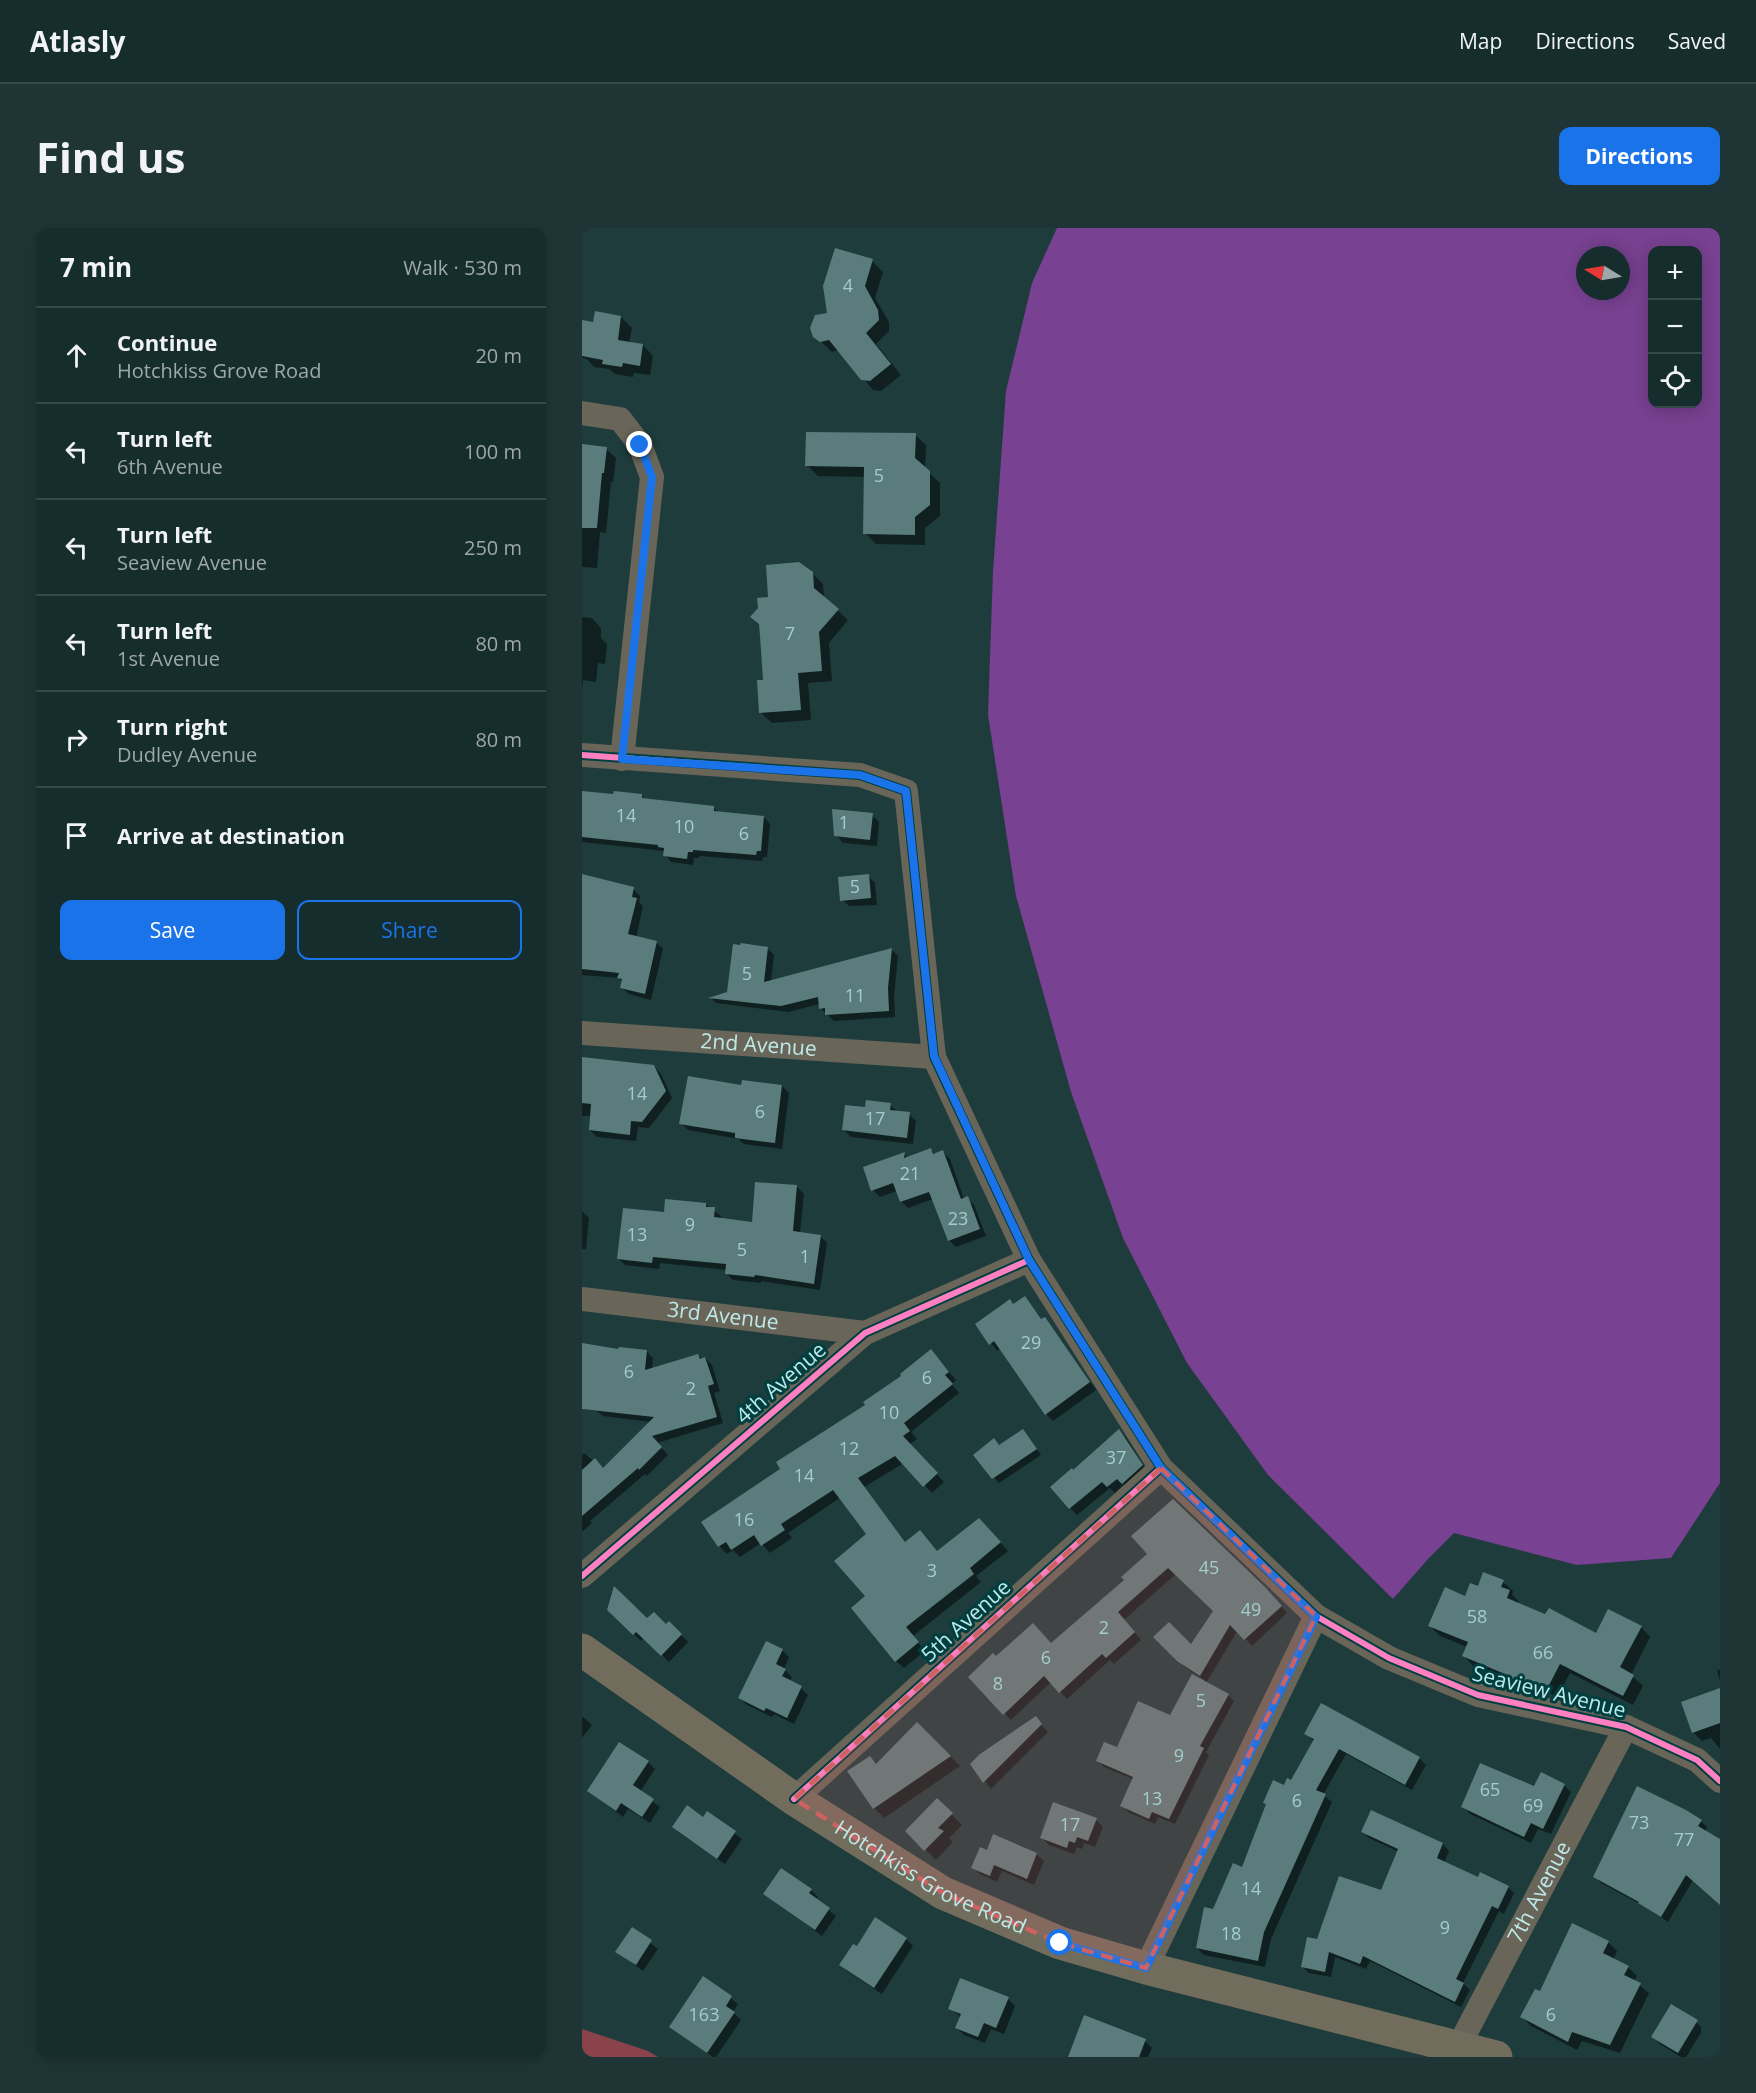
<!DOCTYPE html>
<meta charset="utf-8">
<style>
:root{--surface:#162d2d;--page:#1f3535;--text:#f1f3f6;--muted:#9ea8aa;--line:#354949;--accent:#1a73e8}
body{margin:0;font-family:"Open Sans",sans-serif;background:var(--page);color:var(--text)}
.controls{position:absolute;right:18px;top:18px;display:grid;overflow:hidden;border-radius:12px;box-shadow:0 3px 15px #0003}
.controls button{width:54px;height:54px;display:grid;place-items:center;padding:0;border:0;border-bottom:2px solid var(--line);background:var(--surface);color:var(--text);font:30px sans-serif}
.compass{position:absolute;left:994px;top:18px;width:54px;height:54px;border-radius:50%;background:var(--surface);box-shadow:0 3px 15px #0003;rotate:281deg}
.stop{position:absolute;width:18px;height:18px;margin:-14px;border:4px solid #1a73e8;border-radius:50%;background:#fff}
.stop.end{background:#1a73e8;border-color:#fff;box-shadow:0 2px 6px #0008}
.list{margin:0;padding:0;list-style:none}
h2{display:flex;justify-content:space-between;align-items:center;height:78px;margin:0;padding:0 24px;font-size:26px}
h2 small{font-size:20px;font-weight:400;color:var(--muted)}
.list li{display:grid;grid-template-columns:39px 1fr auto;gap:18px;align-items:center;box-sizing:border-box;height:96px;padding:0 24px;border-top:2px solid var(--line)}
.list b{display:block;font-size:22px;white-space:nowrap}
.list p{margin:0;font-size:20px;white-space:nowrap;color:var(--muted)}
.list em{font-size:20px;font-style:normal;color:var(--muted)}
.actions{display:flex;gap:12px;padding:18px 24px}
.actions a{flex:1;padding:14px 0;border:2px solid var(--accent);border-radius:12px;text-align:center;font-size:21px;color:var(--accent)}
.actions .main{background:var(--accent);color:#fff}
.icon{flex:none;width:33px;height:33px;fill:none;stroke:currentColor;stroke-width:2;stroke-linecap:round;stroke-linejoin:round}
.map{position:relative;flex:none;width:1138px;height:1829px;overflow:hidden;border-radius:12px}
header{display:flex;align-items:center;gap:36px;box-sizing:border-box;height:84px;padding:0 30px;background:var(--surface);border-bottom:2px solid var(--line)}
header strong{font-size:28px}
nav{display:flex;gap:33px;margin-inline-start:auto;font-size:21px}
.intro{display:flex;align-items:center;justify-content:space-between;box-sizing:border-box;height:144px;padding:0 36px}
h1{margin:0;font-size:42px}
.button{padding:15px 27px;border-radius:12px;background:var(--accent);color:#fff;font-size:21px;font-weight:700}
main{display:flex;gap:36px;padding:0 36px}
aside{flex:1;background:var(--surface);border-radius:12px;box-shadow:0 3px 15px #0003}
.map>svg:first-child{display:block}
.green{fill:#8b434b}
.water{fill:#784191;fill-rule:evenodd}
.shadow{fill:#0007}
.building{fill:#5b7c7c}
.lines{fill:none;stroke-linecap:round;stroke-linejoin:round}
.minor{stroke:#696559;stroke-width:24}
.secondary{stroke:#726c5d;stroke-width:33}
.cycleway-casing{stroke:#013e3f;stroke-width:10}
.cycleway{stroke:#ff80c0;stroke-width:6}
.route{stroke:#1a73e8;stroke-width:8}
.marked{fill:#ce6262;fill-opacity:0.2;stroke:#ce6262;stroke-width:4.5;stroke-dasharray:12 8;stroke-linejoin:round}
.labels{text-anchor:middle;stroke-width:6;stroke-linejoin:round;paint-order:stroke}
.number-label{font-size:18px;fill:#a4cece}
.street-label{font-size:21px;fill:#bdeae9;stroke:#013e3f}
</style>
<header>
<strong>Atlasly</strong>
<nav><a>Map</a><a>Directions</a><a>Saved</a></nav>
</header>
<div class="intro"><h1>Find us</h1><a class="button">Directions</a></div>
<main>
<aside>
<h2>7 min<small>Walk · 530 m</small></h2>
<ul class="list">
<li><svg class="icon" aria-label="ahead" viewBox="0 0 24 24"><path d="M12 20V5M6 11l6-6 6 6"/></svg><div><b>Continue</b><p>Hotchkiss Grove Road</p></div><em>20 m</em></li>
<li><svg class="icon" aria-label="left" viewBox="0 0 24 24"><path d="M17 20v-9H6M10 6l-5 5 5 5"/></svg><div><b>Turn left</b><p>6th Avenue</p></div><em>100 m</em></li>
<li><svg class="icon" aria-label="left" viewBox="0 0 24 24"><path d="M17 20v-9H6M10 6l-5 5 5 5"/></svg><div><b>Turn left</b><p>Seaview Avenue</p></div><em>250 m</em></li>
<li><svg class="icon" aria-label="left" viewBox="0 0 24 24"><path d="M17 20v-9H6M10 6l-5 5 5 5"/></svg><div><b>Turn left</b><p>1st Avenue</p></div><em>80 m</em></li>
<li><svg class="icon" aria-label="right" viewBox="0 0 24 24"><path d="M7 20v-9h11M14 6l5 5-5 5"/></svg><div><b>Turn right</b><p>Dudley Avenue</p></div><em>80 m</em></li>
<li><svg class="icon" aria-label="arrive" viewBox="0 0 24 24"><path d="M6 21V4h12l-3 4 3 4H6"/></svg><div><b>Arrive at destination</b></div></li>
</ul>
<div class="actions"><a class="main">Save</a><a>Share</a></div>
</aside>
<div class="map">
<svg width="1138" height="1829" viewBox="0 0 1138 1829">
<rect width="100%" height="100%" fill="#1e3c3c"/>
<path class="green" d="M0,1801L66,1823L76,1829H0Z"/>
<path class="water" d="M475,0H1138V1255L1089,1330L995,1337L872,1305L846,1331L811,1371L686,1247L605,1135L541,1010L489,864L434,668L406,487L411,343L424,163L450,55ZM1070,22H1116V176H1070ZM1003,27H1039V63H1003Z"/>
<g class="shadow">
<path d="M290,33L301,44L293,70L307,94V103L294,116L319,147L299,163L291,162L257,122L250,124L233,108L247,86Z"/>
<path d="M39,89L50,100L47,115L61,117L71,128L68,147L52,145L51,149L33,146L27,141L12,139L5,131L0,130V94L12,96Z"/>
<path d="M333,207L344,217L343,241L358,255V288L343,300V317L294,316L283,305V249L236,248L225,237Z"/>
<path d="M0,218L24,221L34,230L31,254H29L24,305L18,304L15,340L0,339Z"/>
<path d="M230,345L241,356L242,370L266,392L247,415L250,453L226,455L229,492L190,495L179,485L183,453L188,370Z"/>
<path d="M0,389L10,390L19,400V410L25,416L23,436L16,435L14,454L1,452L0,463Z"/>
<path d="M0,565L59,567L64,572L132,580L137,585L182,589L188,596L185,629H181L180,633L118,628L117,630H112L111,637L89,634L83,627L82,623L0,614Z"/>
<path d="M290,587L297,594L295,618L261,615L254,607Z"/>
<path d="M286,648L293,655L295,677L267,678L260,671Z"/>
<path d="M0,655L51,661L58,668L57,674L61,678L54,710L74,714L81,721L69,772L47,766L40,760L41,754L37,750L0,747Z"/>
<path d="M185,720L192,727L189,754L310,722L316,728L312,768L313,789L252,793L238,780V776L206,784L134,775L129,769L147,765Z"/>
<path d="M0,831L72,838L79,846L90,870L67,900L56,899L54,913L15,909L8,902L9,888H0Z"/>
<path d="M200,858L207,865L200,921L162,916L156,911L106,902L99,895L161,859Z"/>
<path d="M308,877L316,884L327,886L334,893L331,916L269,909L262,902L284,881Z"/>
<path d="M349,922L353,926L361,924L368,931L382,971L385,970L392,977L404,1008L374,1019L367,1012L351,971L326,980L319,973L315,963L298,969L291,962L322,926L326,930Z"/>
<path d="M215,959L222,966L218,1005L238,1008L245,1015L238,1062L179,1053V1055L151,1052L144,1045L145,1042L78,1035L77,1041L43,1037L36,1030L83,986L123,976L139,988V992L172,996Z"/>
<path d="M0,983L7,990L4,1021H0Z"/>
<path d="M443,1070L460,1092L462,1091L469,1098L514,1162L471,1193L464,1186L419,1120L415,1123L395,1096Z"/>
<path d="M0,1117L38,1122L64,1123L71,1130L70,1141L116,1127L120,1131L123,1130L130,1137L138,1163L132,1165L141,1195L75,1215L86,1227L65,1248L63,1246L8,1293L10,1295L0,1304V1227L2,1225L22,1242L69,1194L21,1188L15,1183L0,1181Z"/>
<path d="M349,1123L374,1152L370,1156L377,1165L329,1204L335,1211L328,1216L362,1254L350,1265L322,1235L282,1259L324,1315L338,1304L356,1324L405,1300L426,1323L394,1348L399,1354L331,1408L343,1423L322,1440L314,1433L286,1307L259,1269L206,1305L210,1310L188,1325L179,1315L158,1329L151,1322L145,1326L137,1318L200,1241L285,1177Z"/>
<path d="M441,1202L459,1227L417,1255L393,1227L412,1212L418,1218Z"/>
<path d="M537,1203L544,1210L566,1245L548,1262L542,1256L533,1265L528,1260L495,1287L488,1280Z"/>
<path d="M568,1326L690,1368L705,1385L670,1418L656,1402L624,1455L646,1467L652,1473L624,1524L627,1527L593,1596L576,1589L573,1596L546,1584L540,1577L551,1551L522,1539L516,1533L589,1489L623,1452L604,1440L573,1409L610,1419L633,1383L594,1346L542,1392L559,1412L532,1436L528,1432L485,1471L469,1454L429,1492L388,1449L414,1430L470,1417L544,1352Z"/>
<path d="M921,1354L931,1363L930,1366L937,1374L936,1376L1015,1407L1059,1399L1068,1409L1049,1447L1061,1458L1051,1477L988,1445L975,1469L967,1465L962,1473L939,1463L930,1453L891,1438L882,1428L885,1419L858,1408L848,1398L897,1360Z"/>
<path d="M27,1382L84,1398L87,1395L106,1414L87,1434L62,1410L59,1413Z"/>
<path d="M200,1422L207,1429L202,1441L210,1449L207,1454L219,1460L226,1467L212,1496L192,1486L190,1489L165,1477L158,1470Z"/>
<path d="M1138,1441V1453L1135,1443Z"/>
<path d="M1138,1462V1521L1129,1510L1120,1513L1111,1504L1101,1474Z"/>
<path d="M0,1488L10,1497L0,1510Z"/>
<path d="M454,1490L466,1504L409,1561L390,1536Z"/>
<path d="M335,1496L378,1538L302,1590L292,1580L295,1537Z"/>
<path d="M724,1505L837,1530L844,1537L830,1562L764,1526L741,1567L750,1574L689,1711L683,1739L622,1727L615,1720L632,1682L661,1641L703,1559L710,1554L732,1513Z"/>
<path d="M38,1516L66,1534L73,1541L58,1564L78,1579L68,1595L46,1581L41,1589L6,1563Z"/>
<path d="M982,1557L989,1564L969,1606L956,1601L949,1615L888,1586L881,1579L953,1560Z"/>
<path d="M355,1572L380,1597L367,1610L371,1614L354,1632L325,1603Z"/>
<path d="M790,1584L861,1616L867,1623L862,1635L897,1651L926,1659L932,1665L922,1686L917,1683L881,1755L888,1762L879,1779L788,1733L784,1741L753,1729L749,1749L727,1745L721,1739L736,1713L799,1664L817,1624L787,1610L781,1604Z"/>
<path d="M125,1585L160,1611L143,1636L99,1606L92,1599L121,1591Z"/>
<path d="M514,1592L521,1599L513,1619L502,1615L500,1621L495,1619L492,1626L467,1617L460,1610Z"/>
<path d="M1119,1593L1125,1599L1123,1604L1138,1613V1676L1111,1652L1086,1694L1060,1677L1019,1655L1013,1648Z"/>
<path d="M406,1623L454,1626L462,1633L452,1657L420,1643L415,1654L398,1646L391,1639Z"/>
<path d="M229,1662L236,1669L234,1672L254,1688L240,1708L183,1665Z"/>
<path d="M50,1701L76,1721L61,1743L35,1723Z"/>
<path d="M324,1711L331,1718L300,1766L266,1744L259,1737L275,1720Z"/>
<path d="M1026,1714L1035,1723L1031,1732L1046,1739L1055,1748L1052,1753L1067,1765L1038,1825L1000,1813L995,1822L949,1798L940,1789L959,1765Z"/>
<path d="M122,1751L156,1776L151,1784L159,1792L134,1829H131L96,1805Z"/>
<path d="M426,1771L433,1778L422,1806L409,1801L403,1815L382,1807L375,1800L379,1789L368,1780Z"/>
<path d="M1111,1791L1119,1799V1805L1104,1829H1099L1078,1816L1071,1809Z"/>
<path d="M563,1813L570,1820L566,1829H490Z"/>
</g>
<g class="building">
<path d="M253,20L291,31L283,58L296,82L297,92L284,105L309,136L288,153L279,152L247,112L238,114L231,109L228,100L233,87L245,85L241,58Z"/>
<path d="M13,83L39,88L36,112L61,116L58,138L41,135L40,139L20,136L21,132L0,128V92L11,94Z"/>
<path d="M224,204L334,205L333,230L348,243V277L333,289V307L281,306L282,239L223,238Z"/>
<path d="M0,216L25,219L22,245H20L15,300H0Z"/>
<path d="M217,334L231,344L232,360L257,381L237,404L240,443L216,445L219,482L177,485L175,452H181L178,408L177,396L168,389L176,380L175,370L186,369L184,337Z"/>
<path d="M0,563L31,566L32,563L60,566V570L132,578V583L182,588L179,623H175L174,627L111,622V624H106L105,631L81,628L82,620L76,619V617L0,609Z"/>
<path d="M250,581L291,585L288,612L252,608Z"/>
<path d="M0,646L52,659L50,669L55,670L46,706L75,713L63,766L38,760L40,751L35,750L37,745L0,741Z"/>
<path d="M287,646L289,670L258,673L256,649Z"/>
<path d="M159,715L186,719L182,754L310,720L306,760L307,783L243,787V780L237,781L236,769L199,778L126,770L145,764L151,716L158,717Z"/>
<path d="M0,829L72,837L84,863L60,894L49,893L48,907L7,902L9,876L0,875Z"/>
<path d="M106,848L159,857L160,852L200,857L193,915L153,910V905L97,896Z"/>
<path d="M284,872L309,875L308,882L328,884L325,910L260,902L263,877L283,879Z"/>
<path d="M349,920L351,926L361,922L379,971L386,968L398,1001L366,1013L347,964L318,974L311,955L289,963L281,939L323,924L322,930Z"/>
<path d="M173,954L215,957L211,1003L239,1007L232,1056L173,1047L172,1049L143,1046L144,1036L71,1029L70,1035L35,1031L41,980L82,984L83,971L124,975V979H133L132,989L170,994Z"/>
<path d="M443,1068L459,1091L463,1089L508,1154L463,1187L412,1113L407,1117L393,1096L428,1071L431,1076Z"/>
<path d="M0,1115L36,1121L37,1119L65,1122L63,1142L116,1126L118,1131L123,1129L132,1156L126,1158L135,1189L70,1208L80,1219L57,1242L56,1240L0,1288V1242L13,1230L21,1240L72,1189L0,1181Z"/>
<path d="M349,1121L367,1144L363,1147L371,1156L322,1195L328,1203L321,1208L356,1245L341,1259L313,1228L276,1250L323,1314L338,1302L355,1323L397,1290L419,1314L388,1340L392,1346L324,1399L337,1414L313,1434L269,1380L283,1368L252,1333L284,1306L251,1262L199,1296L203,1302L179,1318L172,1307L149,1322L144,1314L136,1319L119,1294L198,1241L194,1234L283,1177L281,1174L319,1148L318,1146Z"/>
<path d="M441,1201L455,1221L410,1251L391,1227L412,1210L417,1217Z"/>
<path d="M537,1201L561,1237L540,1256L535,1251L525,1259L520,1254L487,1281L468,1259L490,1240L491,1242Z"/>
<path d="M591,1271L683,1359L700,1378L662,1412L648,1397L618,1448L595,1433L571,1409L587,1394L609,1416L631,1383L586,1340L536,1384L553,1404L524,1430L520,1426L477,1465L462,1448L421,1487L386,1449L411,1425L414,1428L451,1395L469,1415L542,1352L539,1349L565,1326L549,1308Z"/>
<path d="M901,1344L922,1352L919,1359L928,1362L925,1370L963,1386L967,1380L1014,1405L1026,1381L1060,1398L1038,1439L1052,1447L1041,1468L978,1436L965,1461L956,1456L952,1465L946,1463L928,1454L930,1449L880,1428L886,1414L846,1398L863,1359L883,1368L888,1355L896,1358Z"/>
<path d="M32,1358L65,1390L72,1384L84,1396L87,1393L100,1406L79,1428L54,1404L51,1407L25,1382Z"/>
<path d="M184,1413L201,1421L194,1436L204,1441L200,1448L220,1458L205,1490L184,1480L182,1483L156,1470Z"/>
<path d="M610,1446L647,1466L618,1518L622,1520L587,1591L570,1584L567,1591L538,1578L551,1549L514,1533L522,1514L535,1519L556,1473L588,1487Z"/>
<path d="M1138,1460V1495L1110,1505L1099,1474Z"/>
<path d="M739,1475L838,1529L823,1557L757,1521L734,1562L744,1566L682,1704L676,1733L614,1720L622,1679L631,1681L651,1635L660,1639L684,1576L681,1575L691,1552L702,1557L705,1550L709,1552L732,1511L722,1506Z"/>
<path d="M454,1488L460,1496L401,1555L388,1536L398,1526Z"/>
<path d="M335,1494L369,1528L291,1581L265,1543L288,1528L294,1536Z"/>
<path d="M37,1514L67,1533L51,1557L72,1571L60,1589L39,1575L34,1583L5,1563Z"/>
<path d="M898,1535L952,1558L959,1544L983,1556L961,1601L949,1595L942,1609L879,1579Z"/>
<path d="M1055,1558L1104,1582L1120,1592L1116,1598L1138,1611V1677L1104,1647L1079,1689L1056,1675L1057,1674L1011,1649Z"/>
<path d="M355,1570L371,1585L356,1600L362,1603L342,1623L323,1603Z"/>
<path d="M471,1574L515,1590L506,1613L495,1609L493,1615L487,1613L485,1620L458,1610Z"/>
<path d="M105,1577L121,1589L125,1583L154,1603L135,1631L90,1599Z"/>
<path d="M789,1582L861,1615L855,1630L896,1649L898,1644L927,1658L916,1681L910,1678L874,1751L882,1755L873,1774L781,1728L778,1736L747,1724L743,1744L719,1739L725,1709L735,1711L757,1648L799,1662L816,1621L779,1604Z"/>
<path d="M411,1606L455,1625L445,1651L412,1637L408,1648L389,1640L398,1619L405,1622Z"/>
<path d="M199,1640L230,1661L227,1665L248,1680L233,1702L181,1666Z"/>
<path d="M293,1689L325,1710L292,1760L257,1737L271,1716L275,1718Z"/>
<path d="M990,1695L1027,1713L1021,1725L1047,1738L1042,1747L1059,1755L1028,1817L990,1804L986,1814L938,1789L953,1761L958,1763Z"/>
<path d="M50,1699L70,1712L54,1737L33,1724Z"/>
<path d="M121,1748L150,1768L144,1778L153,1784L125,1825L87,1799Z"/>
<path d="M378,1750L427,1769L414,1800L402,1795L396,1809L373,1800L379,1786L366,1781Z"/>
<path d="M1089,1776L1116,1792L1096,1825L1069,1809Z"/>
<path d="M502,1787L564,1811L557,1829H486Z"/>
</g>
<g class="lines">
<g class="minor">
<path d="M0,185L38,191L58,217L70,249L40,531"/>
<path d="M0,527L278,547L324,563L352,829L447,1032L579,1240L734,1388L807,1430L896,1467L1044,1499L1115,1532L1138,1553"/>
<path id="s1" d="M0,805L352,829"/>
<path id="s2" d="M0,1071L283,1105"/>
<path d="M0,1348L283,1105L447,1032"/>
<path d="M212,1571L579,1240"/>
<path d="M564,1740L734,1388"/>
<path id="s3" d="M871,1829L1044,1499"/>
</g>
<path class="secondary" id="s4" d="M0,1422L212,1571L361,1665L478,1715L564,1740L914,1829"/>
<g class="cycleway-casing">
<g id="cycleway">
<path d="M0,527L278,547L324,563L352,829L447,1032L579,1240L734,1388L807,1430L896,1467L1044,1499L1115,1532L1138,1553"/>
<path d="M0,1348L283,1105L447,1032"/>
<path d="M212,1571L579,1240"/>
</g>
</g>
<use href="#cycleway" class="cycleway"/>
</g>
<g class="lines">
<path class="route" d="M58,217L70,249L40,531L278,547L324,563L352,828L447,1032L579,1240L734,1389L564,1740L478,1715"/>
</g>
<path class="marked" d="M579,1240L734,1388L564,1740L478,1715L361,1665L212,1571Z"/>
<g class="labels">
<g class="number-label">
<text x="266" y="64">4</text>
<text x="297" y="254">5</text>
<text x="208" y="412">7</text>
<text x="44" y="594">14</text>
<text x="262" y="601">1</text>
<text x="102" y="605">10</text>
<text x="162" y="612">6</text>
<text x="273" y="665">5</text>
<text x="165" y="752">5</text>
<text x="273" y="774">11</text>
<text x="55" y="872">14</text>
<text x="178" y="890">6</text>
<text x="293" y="897">17</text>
<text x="328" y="952">21</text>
<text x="376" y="997">23</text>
<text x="108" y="1003">9</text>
<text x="55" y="1013">13</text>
<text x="160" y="1028">5</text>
<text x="223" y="1035">1</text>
<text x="449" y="1121">29</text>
<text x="47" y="1150">6</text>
<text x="345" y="1156">6</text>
<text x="109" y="1167">2</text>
<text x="307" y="1191">10</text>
<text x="267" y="1227">12</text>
<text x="534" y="1236">37</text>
<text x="222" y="1254">14</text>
<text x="162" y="1298">16</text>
<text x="627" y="1346">45</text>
<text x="350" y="1349">3</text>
<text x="669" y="1388">49</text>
<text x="895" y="1395">58</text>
<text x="522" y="1406">2</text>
<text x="961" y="1431">66</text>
<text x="464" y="1436">6</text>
<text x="416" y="1462">8</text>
<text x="619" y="1479">5</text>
<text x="597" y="1534">9</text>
<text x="908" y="1568">65</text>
<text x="570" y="1577">13</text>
<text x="715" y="1579">6</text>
<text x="951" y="1584">69</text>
<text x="1057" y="1601">73</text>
<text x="488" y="1603">17</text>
<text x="1102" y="1618">77</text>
<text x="669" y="1667">14</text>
<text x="863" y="1706">9</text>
<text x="649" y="1712">18</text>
<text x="122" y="1793">163</text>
<text x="969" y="1793">6</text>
</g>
<g class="street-label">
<text dy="7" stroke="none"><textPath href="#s1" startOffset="177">2nd Avenue</textPath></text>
<text dy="7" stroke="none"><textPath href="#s2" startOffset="142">3rd Avenue</textPath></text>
<text transform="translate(199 1155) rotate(-41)" y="7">4th Avenue</text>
<text transform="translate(384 1393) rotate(-42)" y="7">5th Avenue</text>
<text transform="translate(967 1464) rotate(14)" y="7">Seaview Avenue</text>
<text dy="7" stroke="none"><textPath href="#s4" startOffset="417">Hotchkiss Grove Road</textPath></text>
<text dy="7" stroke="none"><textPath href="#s3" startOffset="186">7th Avenue</textPath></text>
</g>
</g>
</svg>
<div class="controls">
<button>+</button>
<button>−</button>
<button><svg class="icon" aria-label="locate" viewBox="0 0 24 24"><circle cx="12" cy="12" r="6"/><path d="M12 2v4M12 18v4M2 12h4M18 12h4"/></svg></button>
</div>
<svg class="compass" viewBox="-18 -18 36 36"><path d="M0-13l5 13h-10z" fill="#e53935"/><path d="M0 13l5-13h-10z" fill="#9ea8aa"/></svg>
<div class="stop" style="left:478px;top:1715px"></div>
<div class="stop end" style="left:58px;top:217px"></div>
</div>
</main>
